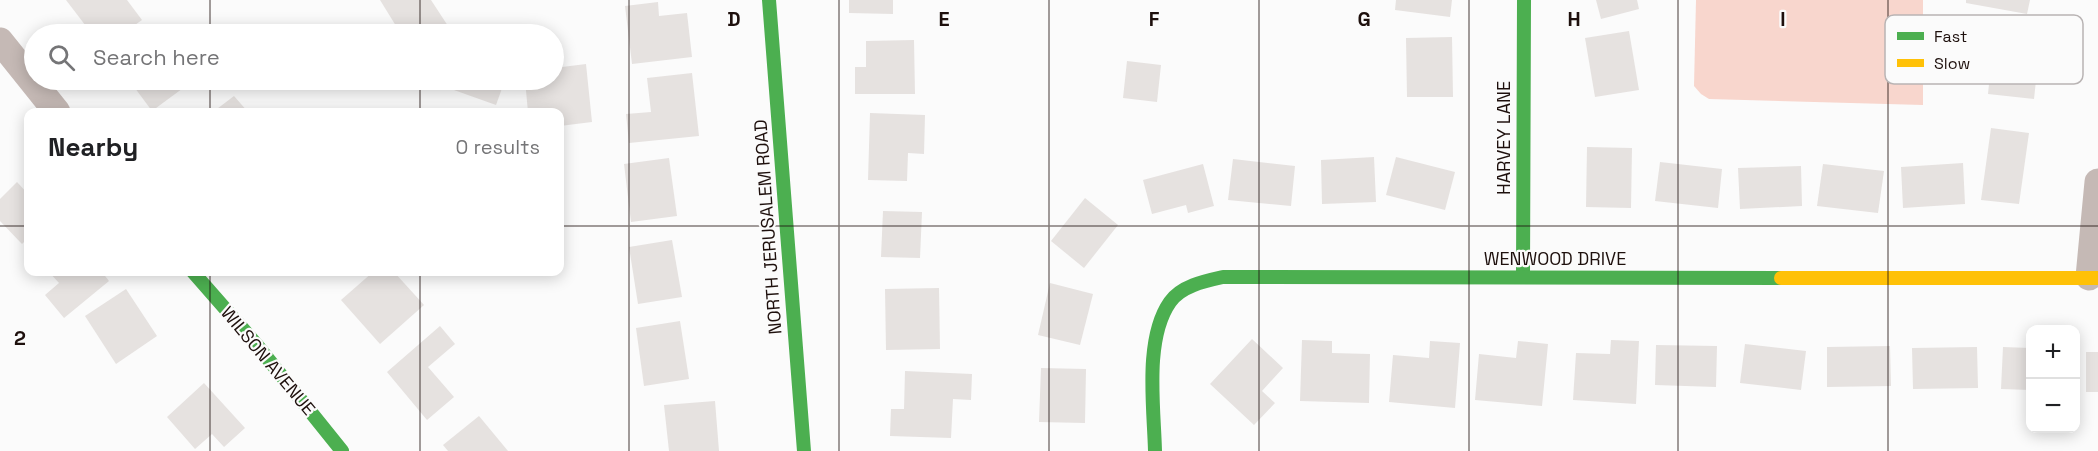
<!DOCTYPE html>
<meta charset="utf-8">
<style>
:root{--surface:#fff;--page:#f2f2f2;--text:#202124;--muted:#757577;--line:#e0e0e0}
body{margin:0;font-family:"Space Grotesk",sans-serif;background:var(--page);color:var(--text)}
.controls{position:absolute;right:18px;bottom:18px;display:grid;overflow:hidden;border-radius:12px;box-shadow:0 3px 15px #0003}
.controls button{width:54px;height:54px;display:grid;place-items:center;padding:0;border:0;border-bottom:2px solid var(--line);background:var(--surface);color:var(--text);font:30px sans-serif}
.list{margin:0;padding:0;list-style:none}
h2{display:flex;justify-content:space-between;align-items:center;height:78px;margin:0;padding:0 24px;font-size:26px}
h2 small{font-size:20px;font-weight:400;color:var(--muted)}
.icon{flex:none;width:33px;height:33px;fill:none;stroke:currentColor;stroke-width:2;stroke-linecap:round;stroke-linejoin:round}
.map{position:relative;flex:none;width:2098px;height:451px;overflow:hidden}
.search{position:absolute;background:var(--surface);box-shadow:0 3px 15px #0003;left:24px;top:24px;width:540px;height:66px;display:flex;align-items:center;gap:15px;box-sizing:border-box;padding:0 21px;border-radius:33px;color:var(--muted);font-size:22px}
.panel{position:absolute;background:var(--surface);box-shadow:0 3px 15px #0003;left:24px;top:108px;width:540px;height:168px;border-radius:12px}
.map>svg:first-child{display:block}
.forest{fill:#f8d6cd}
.building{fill:#e6e2e0}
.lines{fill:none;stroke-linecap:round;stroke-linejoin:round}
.street{stroke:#c5b9b5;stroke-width:27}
.fast{stroke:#4caf50;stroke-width:14}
.slow{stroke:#ffc107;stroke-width:14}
.grid{fill:none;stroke:#1e100d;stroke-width:1.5;stroke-opacity:0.55}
.labels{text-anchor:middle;stroke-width:4.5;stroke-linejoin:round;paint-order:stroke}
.street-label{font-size:18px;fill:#1e100d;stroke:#fbfbfb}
.key{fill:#fbfbfb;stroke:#b9b4b4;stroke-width:1.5}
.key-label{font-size:16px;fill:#1e100d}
.grid-label{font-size:20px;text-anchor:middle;font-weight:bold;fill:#1e100d;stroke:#fbfbfb;stroke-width:4.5;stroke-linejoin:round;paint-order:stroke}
</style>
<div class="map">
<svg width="2098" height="451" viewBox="0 0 2098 451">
<rect width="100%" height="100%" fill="#fbfbfb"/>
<path class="forest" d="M1696,0H1923V105L1709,99L1701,94L1694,86Z"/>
<g class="building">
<path d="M66,0H127L142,20L122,34H92Z"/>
<path d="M380,0H431L448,26L435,34H401Z"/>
<path d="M849,0H893V14L849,13Z"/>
<path d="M1396,0H1452L1450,17L1395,10Z"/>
<path d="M1596,0H1637L1639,9L1601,19Z"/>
<path d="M1966,0H2030L2027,14L1966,3Z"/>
<path d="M658,2L659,16L687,13L692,57L632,64L625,6Z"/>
<path d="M1629,31L1639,90L1595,97L1585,38Z"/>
<path d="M1994,33L2030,37L2027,61L2038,62L2034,99L1988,94Z"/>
<path d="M1452,37L1453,97H1407L1406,38Z"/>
<path d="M914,40L915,94H855V67H866V41Z"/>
<path d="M1127,61L1161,65L1157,102L1123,98Z"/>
<path d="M586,64L592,122L560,126V112H528L525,80H554V68Z"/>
<path d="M692,73L699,136L629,143L626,114L651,112L647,78Z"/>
<path d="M129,80H194L152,111Z"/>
<path d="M439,80H505L496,105L437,84Z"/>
<path d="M234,96L248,112H213Z"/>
<path d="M870,113L925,115L924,154L908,153L907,181L868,180Z"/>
<path d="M1991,128L2029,133L2019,204L1981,200Z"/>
<path d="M1587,147L1632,148L1631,208L1586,207Z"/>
<path d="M1374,157L1376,202L1322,204L1321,160Z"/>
<path d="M1396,157L1455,172L1445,210L1386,195Z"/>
<path d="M669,158L677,216L631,222L624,164Z"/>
<path d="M1233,159L1295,166L1291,206L1228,200Z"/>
<path d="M1660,162L1722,169L1718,208L1655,201Z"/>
<path d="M1963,163L1965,204L1903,208L1901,167Z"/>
<path d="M1203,164L1214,206L1188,213L1186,205L1152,214L1143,180Z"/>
<path d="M1823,164L1884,171L1878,213L1817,206Z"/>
<path d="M1801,166L1802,206L1740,209L1738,168Z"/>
<path d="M17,182L28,194V238L22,244L0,221V199Z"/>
<path d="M1085,198L1118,225L1084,268L1051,241Z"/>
<path d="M883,211L922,212L920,258L881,257Z"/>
<path d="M672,240L682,297L638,304L629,247Z"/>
<path d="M49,272H102L109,281L64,318L45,295L59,283Z"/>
<path d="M373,272H394L424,305L380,344L341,300Z"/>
<path d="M1050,283L1093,294L1080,345L1038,335Z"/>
<path d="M939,288L940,349L886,350L885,289Z"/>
<path d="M126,289L157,336L116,364L85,316Z"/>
<path d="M680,321L689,379L644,386L636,328Z"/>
<path d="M440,326L455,344L428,367L454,397L427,420L387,372Z"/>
<path d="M1252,339L1283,368L1262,391L1275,403L1254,425L1210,384Z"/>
<path d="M1302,340L1332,341V353L1370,354L1369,403L1300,401Z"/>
<path d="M1611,340L1639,341L1636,404L1573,400L1576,353L1610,354Z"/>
<path d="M1430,341L1460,343L1455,408L1389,402L1393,355L1429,358Z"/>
<path d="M1518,341L1548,344L1542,406L1475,400L1479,354L1516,358Z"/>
<path d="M1745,344L1806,351L1801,390L1740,383Z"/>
<path d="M1656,345L1717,346L1716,387L1655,385Z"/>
<path d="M1890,346L1891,386L1827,387V347Z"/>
<path d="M1977,347L1978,388L1913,389L1912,348Z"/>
<path d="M2003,347L2030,348V390L2001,389Z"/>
<rect x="2086" y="352" width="12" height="40"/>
<path d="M1041,368L1086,369L1085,423L1039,422Z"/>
<path d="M905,371L972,374L971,400L953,399L951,438L890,436L891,409H904Z"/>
<path d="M204,383L245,428L224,447L212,434L195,449L167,417Z"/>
<path d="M715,401L719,451H669L664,405Z"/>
<path d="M479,416L508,451H448L443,445Z"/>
</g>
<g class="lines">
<g class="street">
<path d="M0,41L57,112"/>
<path d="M2089,277L2098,182"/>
</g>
<g class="fast">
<path d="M769,0L804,451"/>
<path d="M193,272L256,344L342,451"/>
<path d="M1523,277L1524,0"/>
<path d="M1155,451C1154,408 1144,339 1170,302C1181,286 1205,281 1223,277L1781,278"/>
</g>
<path class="slow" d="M1781,278H2098"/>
</g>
<path class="grid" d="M210,0V34M420,0V34M629,0V451M839,0V451M1049,0V451M1259,0V451M1469,0V451M1678,0V451M1888,0V451M210,80V112M420,80V112M0,226H28M560,226H2098M210,272V451M420,272V451"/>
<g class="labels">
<g class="street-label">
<text transform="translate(1504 138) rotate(-90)" y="6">HARVEY LANE</text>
<text transform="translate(768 227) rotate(-94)" y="6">NORTH JERUSALEM ROAD</text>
<text x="1555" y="265">WENWOOD DRIVE</text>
<text transform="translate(268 361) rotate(50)" y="6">WILSON AVENUE</text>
</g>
</g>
<rect x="1885" y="15" width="198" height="69" rx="9" class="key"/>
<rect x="1897" y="32" width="27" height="8" fill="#4caf50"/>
<rect x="1897" y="59" width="27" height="8" fill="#ffc107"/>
<g class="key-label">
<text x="1934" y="42">Fast</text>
<text x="1934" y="69">Slow</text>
</g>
<g class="grid-label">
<text x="734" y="26">D</text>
<text x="944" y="26">E</text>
<text x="1154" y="26">F</text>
<text x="1364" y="26">G</text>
<text x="1574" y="26">H</text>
<text x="1783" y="26">I</text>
<text x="20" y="345">2</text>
</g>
</svg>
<div class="controls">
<button>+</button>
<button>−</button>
</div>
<div class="search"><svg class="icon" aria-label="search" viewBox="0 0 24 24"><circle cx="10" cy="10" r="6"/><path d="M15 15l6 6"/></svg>Search here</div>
<section class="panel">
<h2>Nearby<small>0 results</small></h2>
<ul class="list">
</ul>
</section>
</div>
